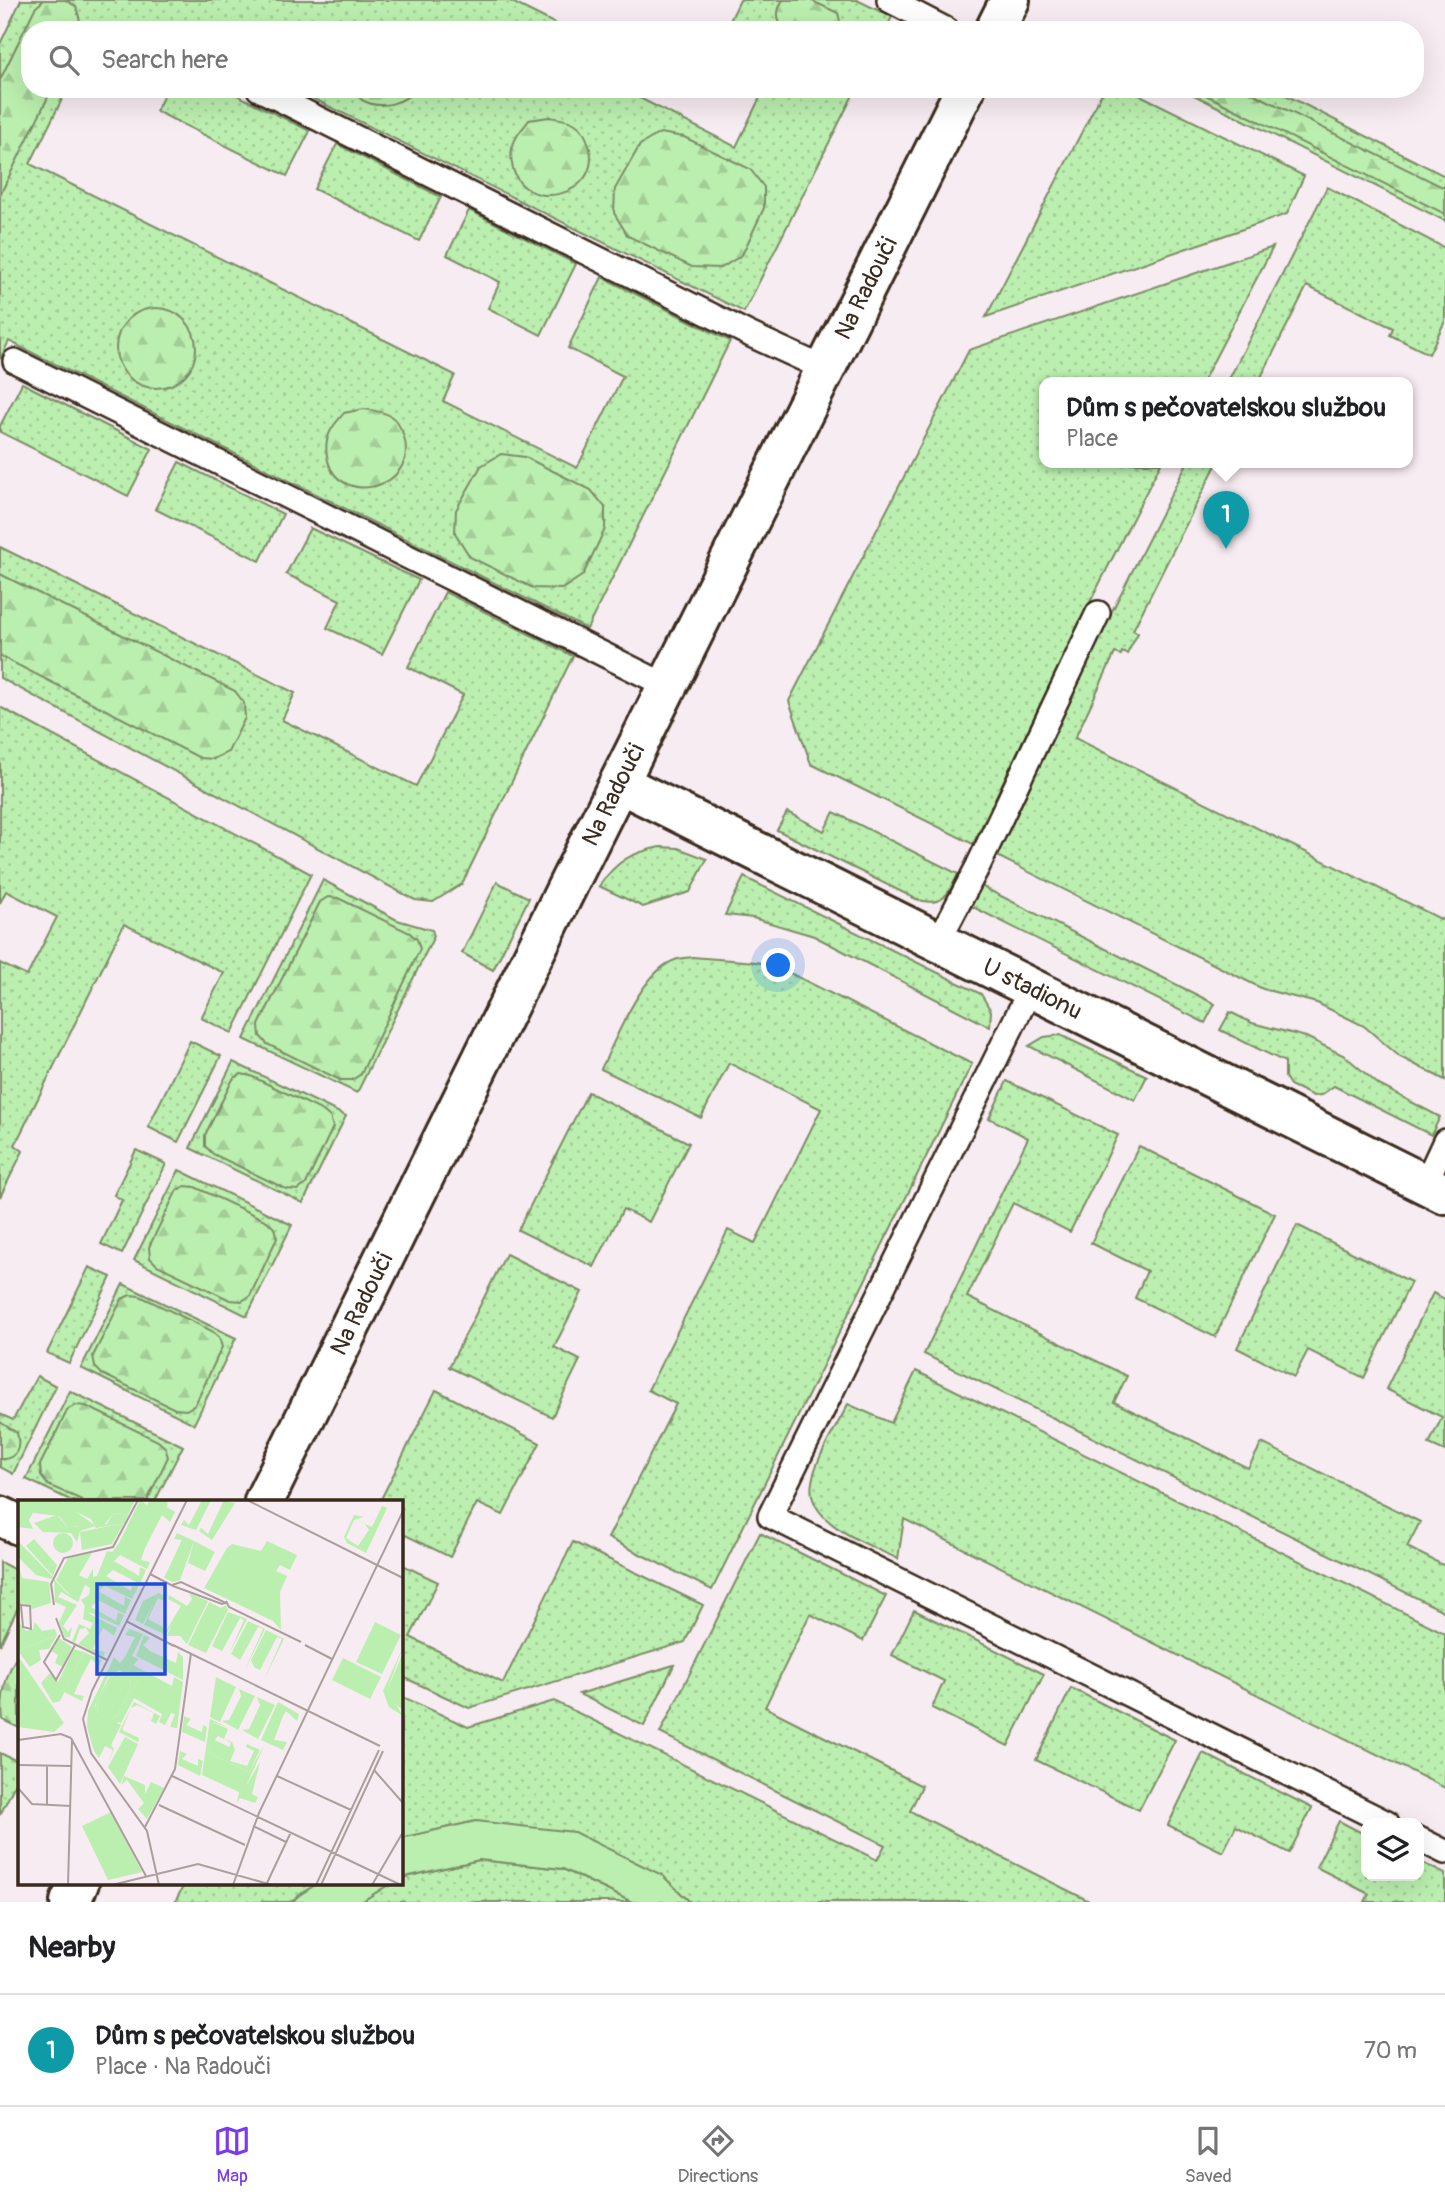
<!DOCTYPE html>
<meta charset="utf-8">
<style>
:root{--surface:#fff;--page:#f6f6f6;--text:#202124;--muted:#757577;--line:#e0e0e0;--accent:#7c3aed}
body{margin:0;font-family:Pangolin,sans-serif;background:var(--page);color:var(--text)}
.controls{position:absolute;right:21px;bottom:21px;display:grid;overflow:hidden;border-radius:14px;box-shadow:0 7px 28px #0002}
.controls button{width:63px;height:63px;display:grid;place-items:center;padding:0;border:0;border-bottom:2px solid var(--line);background:var(--surface);color:var(--text);font:35px sans-serif}
.you{position:absolute;left:779px;top:966px;width:24px;height:24px;margin:-18px;border:5px solid #fff;border-radius:50%;background:#1a73e8;box-shadow:0 0 0 10px #1a73e833}
.badge{display:grid;place-items:center;width:46px;height:46px;border-radius:50%;background:var(--accent);color:#fff;font-size:23px;font-weight:700}
.pin{position:absolute;translate:-50% -58px;filter:drop-shadow(0 2px 4px #0008)}
.pin::after{content:'';position:absolute;top:37px;width:24px;height:21px;background:inherit;clip-path:polygon(0 0,100% 0,50% 100%)}
.popup{position:absolute;left:1039px;top:377px;width:374px;height:91px;box-sizing:border-box;display:grid;place-content:center;border-radius:14px;background:var(--surface);filter:drop-shadow(0 2px 5px #0005);font-size:23px;white-space:nowrap;color:var(--muted)}
.popup b{font-size:26px;color:var(--text)}
.popup::after{content:'';position:absolute;left:50%;top:100%;margin-left:-14px;border:14px solid transparent;border-top-color:var(--surface)}
.list{margin:0;padding:0;list-style:none}
h2{display:flex;justify-content:space-between;align-items:center;height:91px;margin:0;padding:0 28px;font-size:30px}
h2 small{font-size:23px;font-weight:400;color:var(--muted)}
.list li{display:grid;grid-template-columns:46px 1fr auto;gap:21px;align-items:center;box-sizing:border-box;height:112px;padding:0 28px;border-top:2px solid var(--line)}
.list b{display:block;font-size:26px;white-space:nowrap}
.list p{margin:0;font-size:23px;white-space:nowrap;color:var(--muted)}
.list em{font-size:23px;font-style:normal;color:var(--muted)}
.icon{flex:none;width:38px;height:38px;fill:none;stroke:currentColor;stroke-width:2;stroke-linecap:round;stroke-linejoin:round}
.map{position:relative;flex:none;width:1445px;height:1902px;overflow:hidden}
.search{position:absolute;background:var(--surface);box-shadow:0 7px 28px #0002;left:21px;right:21px;top:21px;height:77px;display:flex;align-items:center;gap:18px;box-sizing:border-box;padding:0 24px;border-radius:28px;color:var(--muted);font-size:26px}
.sheet{height:203px;background:var(--surface)}
nav{display:flex;justify-content:space-around;align-items:center;box-sizing:border-box;height:98px;border-top:2px solid var(--line);background:var(--surface);font-size:19px;color:var(--muted)}
nav a{display:grid;justify-items:center;gap:4px}
nav .on{color:var(--accent)}
.map>svg:first-child{display:block}
.grass{fill:url(#grass-dots);stroke:#7b8c66;stroke-width:2}
.forest{fill:url(#forest-firs);stroke:#7b8c66;stroke-width:2}
.garden{fill:#bbefaf;stroke:#7b8c66;stroke-width:2}
.lines{fill:none;stroke-linecap:round;stroke-linejoin:round}
.lane-casing{stroke:#3b2a1e;stroke-width:28}
.street-casing{stroke:#3b2a1e;stroke-width:44}
.lane{stroke:#fff;stroke-width:23}
.street{stroke:#fff;stroke-width:38}
.labels{text-anchor:middle;stroke-width:5;stroke-linejoin:round;paint-order:stroke}
.street-label{font-size:24px;fill:#3b2a1e;stroke:#fff}
.inset-road{fill:none;stroke:#ac9e9d;stroke-width:2}
.view{fill:#1d4ed8;fill-opacity:0.15;stroke:#1d4ed8;stroke-width:3.5}
.inset-edge{fill:none;stroke:#3b2a1e;stroke-width:3.5}
</style>
<div class="map">
<svg width="1445" height="1902" viewBox="0 0 1445 1902">
<defs>
<pattern id="grass-dots" width="8" height="8" patternUnits="userSpaceOnUse" patternTransform="scale(1.75)"><rect width="8" height="8" fill="#bbefaf"/><path d="M2 2h.1M6 6h.1" fill="none" stroke="#a2cd96" stroke-width="1.8" stroke-linecap="round"/></pattern>
<pattern id="forest-firs" width="22" height="20" patternUnits="userSpaceOnUse" patternTransform="scale(1.75)"><rect width="22" height="20" fill="#bbefaf"/><path d="M5 1l3.5 6h-7zM16 11l3.5 6h-7z" fill="#a2cd96"/></pattern>
</defs>
<rect width="100%" height="100%" fill="#f7ecf1"/>
<filter id="ink" filterUnits="userSpaceOnUse"><feTurbulence type="fractalNoise" baseFrequency=".0143" numOctaves="2"/><feDisplacementMap in="SourceGraphic" scale="14" xChannelSelector="R" yChannelSelector="G"/><feConvolveMatrix kernelMatrix="1 2 1 2 8 2 1 2 1" color-interpolation-filters="sRGB"/></filter>
<g filter="url(#ink)">
<g class="grass">
<path d="M21,0H508L568,30H174L165,25L163,30H30V89H67L30,164L455,375L443,401L577,468L623,376L568,348L602,277L730,341L587,629L9,341L0,359V44Z"/>
<path d="M740,0H857L892,17L885,30H732L727,27Z"/>
<path d="M167,89H225L310,131L287,176L156,111Z"/>
<path d="M294,89H622L736,147L764,89H856L744,312Z"/>
<path d="M1104,89H1128L1304,176L1287,214L986,317Z"/>
<path d="M1182,89H1274L1445,176V221Z"/>
<path d="M337,144L441,197L419,241L314,189Z"/>
<path d="M1327,187L1445,248V321L1429,354L1390,335L1393,328L1307,286L1258,383H1227Z"/>
<path d="M469,210L576,264L541,335L488,308L500,282L447,255Z"/>
<path d="M1273,247L1202,383H1044V463H1161L1087,608L973,844L811,764L789,701L969,350Z"/>
<path d="M22,383L152,449L128,496L0,432V426Z"/>
<path d="M179,462L283,514L260,561L155,509Z"/>
<path d="M1187,463H1217L1133,630L1138,633L1127,654L1122,652L1121,655L1115,653L1075,738L1445,921V1080L1400,1057L1364,1026L1317,1003L1263,989L997,856L1108,619Z"/>
<path d="M310,528L419,580L382,654L327,628L340,600L286,574Z"/>
<path d="M0,547L295,693L282,720L416,786L463,695L408,667L445,592L573,656L462,884L433,902L415,900L0,678Z"/>
<path d="M0,707L311,874L232,1033L201,1018L224,973L124,924L15,1145L23,1151L0,1197V963L27,976L57,917L6,891L0,903Z"/>
<path d="M787,812L824,831L834,812L958,874C948,895 942,908 916,899L777,830Z"/>
<path d="M660,847L678,848L707,859L690,892L643,907L599,886C617,861 630,853 660,847Z"/>
<path d="M744,877L981,994L991,1011L990,1027L814,936L753,918L725,915Z"/>
<path d="M323,880L397,920L432,930L434,936L357,1093L244,1039Z"/>
<path d="M497,882L529,898L493,970L462,953Z"/>
<path d="M981,886L1215,1004L1205,1023L971,906Z"/>
<path d="M692,957L756,962L778,967L972,1064L712,1590L608,1538L676,1404L648,1390L728,1230L755,1243L821,1109L729,1063L701,1118L601,1069C616,1039 642,971 675,960C680,958 687,958 692,957Z"/>
<path d="M1230,1012L1252,1023L1306,1037L1345,1056L1379,1085L1440,1117L1431,1135L1334,1086L1321,1095L1313,1096L1290,1085L1285,1077V1062L1220,1030Z"/>
<path d="M1060,1035L1147,1076L1135,1100L1029,1046L1044,1037Z"/>
<path d="M190,1041L221,1056L178,1142L148,1127Z"/>
<path d="M233,1062L346,1116L303,1203L190,1148Z"/>
<path d="M1007,1081L1118,1135L1070,1232L1013,1203L967,1297L1127,1376L1114,1402L1248,1468L1262,1443L1420,1522L1407,1547L1445,1566V1612L924,1354L1028,1138L989,1118Z"/>
<path d="M588,1092L689,1143L649,1222L623,1209L594,1267L518,1230Z"/>
<path d="M1139,1146L1275,1214L1215,1337L1135,1298L1147,1271L1091,1243Z"/>
<path d="M136,1150L166,1164L122,1254L101,1244L122,1200L114,1195Z"/>
<path d="M179,1170L292,1225L247,1316L134,1260Z"/>
<path d="M1297,1225L1411,1282L1364,1378L1308,1350L1294,1377L1237,1348Z"/>
<path d="M506,1254L582,1292L554,1347L580,1360L552,1417L449,1367Z"/>
<path d="M89,1267L111,1277L69,1363L47,1353Z"/>
<path d="M123,1284L236,1338L194,1424L81,1368Z"/>
<path d="M1433,1293L1445,1299V1451L1429,1444L1442,1417L1386,1389Z"/>
<path d="M916,1371L1445,1633V1788L904,1519L898,1559C870,1545 804,1523 812,1482C816,1457 837,1427 848,1404L891,1423Z"/>
<path d="M37,1376L56,1386L13,1474L0,1467V1414L13,1420Z"/>
<path d="M436,1390L540,1443L503,1515L477,1503L450,1557L401,1533V1501H380Z"/>
<path d="M70,1391L183,1446L155,1501H72L26,1479Z"/>
<path d="M760,1533L886,1596L863,1641L810,1614L765,1707L922,1786L910,1811L1091,1902H690L662,1875L476,1821L401,1838V1696L468,1727L554,1701L877,1860L885,1845L660,1733Z"/>
<path d="M573,1542L703,1605L685,1642L469,1708L401,1676V1564L438,1582L410,1637L503,1683Z"/>
<path d="M0,1562L19,1572V1605L0,1645Z"/>
<path d="M914,1610L1044,1674L1008,1746L932,1708L944,1681L892,1655Z"/>
<path d="M674,1665L644,1726L579,1694Z"/>
<path d="M1071,1688L1175,1740L1139,1810L1036,1760Z"/>
<path d="M0,1753L19,1762V1776L0,1815Z"/>
<path d="M1203,1753L1312,1808L1289,1853L1236,1826L1223,1852L1168,1825Z"/>
<path d="M1339,1821L1366,1835V1876H1419V1861L1445,1874V1902H1365L1369,1894L1316,1867Z"/>
<path d="M479,1860L563,1869L632,1902H361L391,1883H401V1878Z"/>
<path d="M185,1883H318L298,1896L292,1902H175Z"/>
</g>
<g class="forest">
<path d="M44,0H65L76,6L80,21L79,30H30V89H52L0,195V80L35,8Z"/>
<path d="M783,0H810L838,13L842,30H784C776,19 776,11 783,0Z"/>
<path d="M351,89H416C404,103 382,110 364,101C359,99 355,93 351,89Z"/>
<path d="M1194,89H1244L1445,188V214Z"/>
<path d="M549,117C571,120 582,122 589,145C604,197 525,214 513,169C510,158 510,148 516,138C519,132 525,126 529,120Z"/>
<path d="M660,133L684,137L750,169L764,187V208L742,255L721,268L692,267L628,236L614,213L615,189L640,145Z"/>
<circle cx="156" cy="348" r="40"/>
<path d="M364,409C386,412 397,414 404,437C419,489 340,507 328,461C325,450 325,440 331,430C334,424 340,418 344,413Z"/>
<path d="M501,454L525,457L591,490L605,507V529L583,575L562,589L533,588L470,557L455,533L456,510L481,466Z"/>
<path d="M0,574L235,691L244,703L245,718L228,752L213,759L200,758L0,656Z"/>
<path d="M328,897L338,898L410,933L417,939L420,949L361,1074L352,1080H340L267,1044L260,1036L259,1025L320,902Z"/>
<path d="M241,1074L251,1076L323,1111L330,1117L333,1127L306,1184L298,1190L286,1189L213,1154L205,1146V1135L233,1079Z"/>
<path d="M185,1186L195,1187L267,1221L274,1228L277,1238L250,1296L242,1301L230,1300L157,1265L150,1258L149,1247L177,1190Z"/>
<path d="M130,1295L140,1296L212,1331L219,1337L222,1347L195,1405L186,1410L175,1409L102,1374L95,1367L93,1356L122,1299Z"/>
<path d="M76,1405L86,1406L158,1441L165,1447L168,1457L147,1501H84L48,1485L41,1476L40,1465L68,1409Z"/>
<path d="M0,1422L17,1433C21,1447 17,1460 0,1459Z"/>
<path d="M19,1653V1728L3,1720C0,1697 6,1672 19,1653Z"/>
</g>
<g class="garden">
<path d="M476,1821L574,1832L662,1875L690,1902H632L563,1869L479,1860L401,1878V1838Z"/>
<path d="M318,1883H391L361,1902H292L298,1896Z"/>
</g>
<g class="lines">
<g class="lane-casing">
<g id="lane">
<path d="M889,0L947,30"/>
<path d="M259,89L751,335L825,369"/>
<path d="M15,361L667,686"/>
<path d="M938,942L978,866L1098,613"/>
<path d="M1031,988L770,1516L1387,1823"/>
<path d="M1425,1184L1445,1141"/>
<path d="M1419,1839L1445,1852"/>
</g>
</g>
<g class="street-casing">
<g id="street">
<path d="M995,30L1010,0"/>
<path id="s1" d="M619,783L1445,1194"/>
<path id="s2" d="M264,1501L569,883L965,89"/>
<path d="M0,1516L19,1525"/>
<path d="M70,1902L79,1883"/>
</g>
</g>
<use href="#lane" class="lane"/>
<use href="#street" class="street"/>
</g>
</g>
<g class="labels">
<g class="street-label">
<text dy="8" stroke="none"><textPath href="#s2" startOffset="1354">Na Radouči</textPath></text>
<text dy="8" stroke="none"><textPath href="#s2" startOffset="788">Na Radouči</textPath></text>
<text dy="8" stroke="none"><textPath href="#s1" startOffset="462">U stadionu</textPath></text>
<text dy="8" stroke="none"><textPath href="#s2" startOffset="220">Na Radouči</textPath></text>
</g>
</g>
<g transform="translate(18 1500)">
<rect width="385" height="385" fill="#f7ecf1"/>
<path d="M0,0H72L88,25L96,13L110,15L107,23L78,28L73,19L58,12L60,26L50,28L41,16L15,13ZM122,0L129,5L132,0H150L149,7L157,12L152,22L144,15L127,48L123,60L132,62L129,69L102,55L96,61L121,76L122,67L128,70L122,84L95,70L88,76L113,91L115,82L121,85L114,99L87,86L80,91L106,106L107,97L113,100L107,114L80,100L73,107L98,121L100,112L106,115L101,126L71,112L63,100L71,95L72,88L67,85L60,102L43,92L40,97L59,105L45,126L50,132L54,127L52,137L47,138L41,122L48,107L37,102L36,79L49,93L55,97L50,93L66,54L74,53L61,75L69,79L75,69V77L79,76L89,51L94,52L101,43ZM184,0H193L178,30L163,25L166,20L171,25ZM202,0L217,3L194,40L181,31L183,28L190,34L205,2ZM364,6L369,8L348,53L329,43L326,37L336,15L346,17L336,20L328,38L340,46L351,30L347,24L354,27ZM159,33L176,41L162,80L155,82L146,78L164,40L156,39ZM141,93L148,97L146,101L140,98L130,119L149,129L163,106L150,99L151,95L169,106L174,99L171,93L190,101L169,144L162,136H149L154,123L148,135L126,125L136,102L125,124L117,120L125,101ZM191,102L203,108L208,105L210,110L188,153L170,145ZM67,104L72,114L99,128L96,136L85,128L80,138L75,149L87,152L85,157L60,144L71,133L68,128L62,129L57,143L54,141L61,124L72,129L75,123L65,119ZM210,112L229,119L210,156L226,120L222,118L204,151L194,146ZM0,121L8,131L15,129L17,122L24,131L37,129L39,135L0,151ZM230,121L247,129L226,172L245,129L240,127L222,160L213,154ZM111,129L125,134L114,156L121,159L115,165L154,186L156,177L165,182L159,228L152,227L157,214L153,213L147,225L141,222L144,214L116,198L103,223L99,222L119,181L101,170L90,177L77,205L81,217L98,219L97,222L103,225L93,245L96,249L89,266L95,250L87,246L81,258L76,251L69,227L70,211L96,157L102,163L107,157L117,137L107,135ZM248,130L266,139L245,182L264,139L259,137L242,170L236,167L233,160ZM126,135L132,138L125,145L132,151L158,163L160,152L165,157V180L118,156ZM66,152L84,160L81,166L73,159L64,176L56,194L66,196L64,201L46,192ZM385,153V210L373,201L369,190ZM101,172L112,177L113,188L99,216L89,220L80,213L79,206L92,178ZM198,177L218,187L202,222L192,217ZM221,189L237,196L220,230L204,221L211,220L223,196ZM239,197L257,205L240,239L224,230L231,229L242,205ZM116,202L142,216L138,224L133,221L136,213L119,205L113,208L104,230L121,238L120,242L101,232ZM260,202L281,214L279,221L268,211L265,216L256,240L269,242L265,250L243,240ZM166,216L173,219L168,225L184,232L185,225L189,227L187,242L164,232ZM192,219L211,228L195,222L191,253L231,272L247,244L228,286L242,262L234,294L240,297L237,303L222,298L219,303L221,292L184,275ZM107,237L120,244L102,284L90,267ZM162,251L169,254L164,259L180,266V259L185,261L182,276L160,265ZM106,276L127,285V294L133,282L146,288L129,319L120,309L126,303L109,280L103,285Z" fill="#bbefaf"/>
<path d="M72,0H117L110,15L96,13L86,25ZM0,2H7L15,13L11,20L15,29L0,27ZM58,12L78,26L62,31L59,42L53,33L25,32L16,23L39,15L49,27H59L52,15Z" fill="#bbefaf"/>
<path d="M176,41L197,52L187,71L170,63ZM249,41L279,55L272,70L262,65L258,71L269,76L262,92L263,130L255,121L186,88L209,48L214,44L243,51Z" fill="#bbefaf"/>
<path d="M106,23L94,44L64,50L62,32ZM35 43a10 10 0 1 1 20 0a10 10 0 1 1-20 0ZM16,39L39,65L35,76L8,46ZM0,41L35,77L33,79L18,75L0,57ZM66,54L67,57L50,93L38,80L50,58ZM0,60L4,78L31,82L33,103L14,109L5,103L0,121ZM357,122L383,135L364,174L338,162ZM39,135L31,149L21,150L23,160L12,167L0,151ZM41,138L54,147L45,167L37,163L40,155L33,151ZM385,147L369,190L385,216L371,207L365,191ZM56,149L66,152L42,201L35,203L23,183L32,173L40,182ZM0,156L46,223L36,232L0,227ZM325,158L363,177L352,199L314,180ZM106,171L119,181L99,223L84,220L78,214V202L93,174ZM101,172L112,177L113,188L99,216L89,220L80,213L79,206L92,178ZM94,178L112,186L99,214L80,206ZM125,180L149,192L140,210L129,205L132,198L119,192ZM194,222L210,229L206,239L200,236L197,240L211,247L213,243L207,239L214,242L217,250L212,261L229,266L236,251L228,247L229,244L242,250L231,272L191,253ZM93,312L124,372L90,380L64,326Z" fill="#bbefaf" fill-rule="evenodd"/>
<path class="inset-road" d="M229,0L385,78M132,74L155,86L204,104L208,103L163,82L154,85M208,101L211,107L283,142M3,105L12,106L13,129L5,127ZM36,105L33,84L46,58L95,47L120,0M38,118L46,139L89,160M108,121L156,146M42,135L26,162L38,180L57,145M155,145L362,246M287,145L314,159M53,238L128,376M0,240L43,234L53,238M0,265L54,266M356,270L385,303M154,276L383,385M259,276L333,310M0,288L14,304L53,306M29,304V266M141,305L227,345M235,326L268,342M127,327L157,269L173,153M249,383L273,332M50,385L54,240M94,385L180,364L254,385M141,385L129,331L73,253L65,219L74,191L169,0M215,385L241,313L385,11M298,385L361,250M303,385L365,251M354,385L385,332"/>
<path class="view" d="M79,84H147V174H79Z"/>
<rect width="385" height="385" class="inset-edge"/>
</g>
</svg>
<div class="controls">
<button><svg class="icon" aria-label="layers" viewBox="0 0 24 24"><path d="M12 4l9 5-9 5-9-5zM3 14l9 5 9-5"/></svg></button>
</div>
<div class="you"></div>
<div class="pin badge" style="left:1226px;top:549px;background:#0f9aa8">1</div>
<div class="popup"><b>Dům s pečovatelskou službou</b>Place</div>
<div class="search"><svg class="icon" aria-label="search" viewBox="0 0 24 24"><circle cx="10" cy="10" r="6"/><path d="M15 15l6 6"/></svg>Search here</div>
</div>
<section class="sheet">
<h2>Nearby<small></small></h2>
<ul class="list">
<li><span class="badge" style="background:#0f9aa8">1</span><div><b>Dům s pečovatelskou službou</b><p>Place · Na Radouči</p></div><em>70 m</em></li>
</ul>
</section>
<nav>
<a class="on"><svg class="icon" aria-label="map" viewBox="0 0 24 24"><path d="M3 6l6-2 6 2 6-2v14l-6 2-6-2-6 2zM9 4v14M15 6v14"/></svg>Map</a>
<a><svg class="icon" aria-label="directions" viewBox="0 0 24 24"><path d="M12 3l9 9-9 9-9-9zM9 14v-3h6M13 9l2 2-2 2"/></svg>Directions</a>
<a><svg class="icon" aria-label="saved" viewBox="0 0 24 24"><path d="M7 4h10v16l-5-4-5 4z"/></svg>Saved</a>
</nav>
